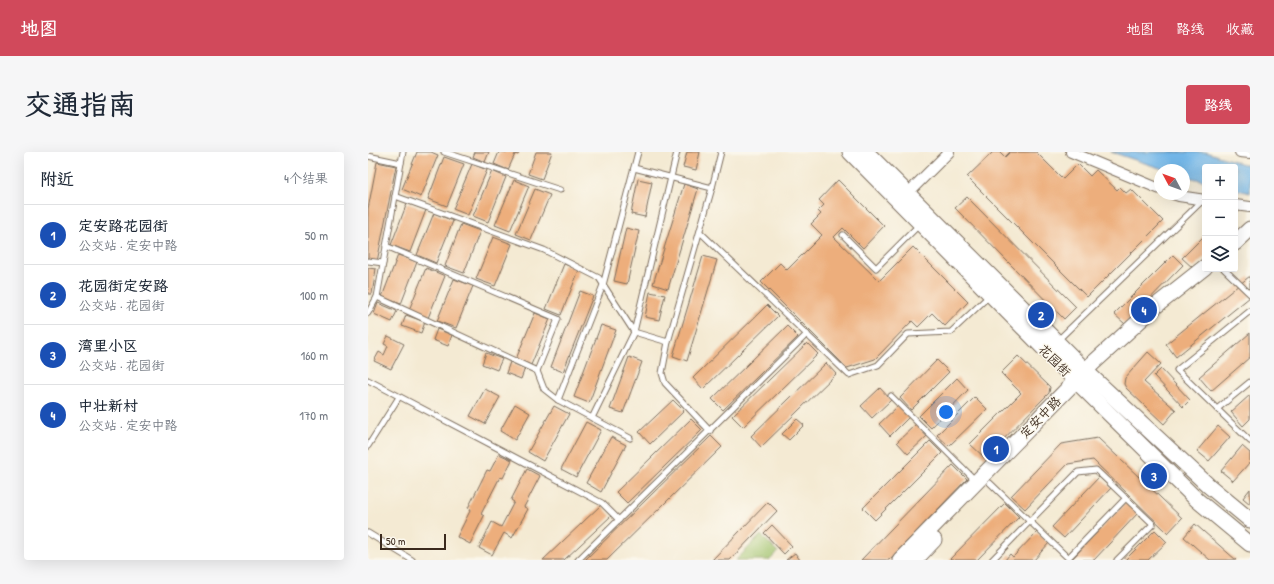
<!DOCTYPE html>
<html lang="zh">
<meta charset="utf-8">
<style>
:root{--surface:#fff;--page:#f6f6f7;--text:#1f2937;--muted:#747a83;--line:#e0e1e3;--accent:#d1495b}
body{margin:0;font-family:"Patrick Hand","LXGW WenKai TC",sans-serif;background:var(--page);color:var(--text)}
.controls{position:absolute;right:12px;top:12px;display:grid;overflow:hidden;border-radius:4px;box-shadow:0 4px 16px #0002}
.controls button{width:36px;height:36px;display:grid;place-items:center;padding:0;border:0;border-bottom:1px solid var(--line);background:var(--surface);color:var(--text);font:20px sans-serif}
.compass{position:absolute;left:786px;top:12px;width:36px;height:36px;border-radius:50%;background:var(--surface);box-shadow:0 4px 16px #0002;rotate:311deg}
.scale{position:absolute;left:12px;bottom:10px;width:66px;box-sizing:border-box;padding-left:4px;border:2px solid #3b2a1e;border-top:0;font-size:11px;line-height:14px;white-space:nowrap;color:#3b2a1e;-webkit-text-stroke:3px #fbf7ec;paint-order:stroke}
.you{position:absolute;left:578px;top:260px;width:14px;height:14px;margin:-10px;border:3px solid #fff;border-radius:50%;background:#1a73e8;box-shadow:0 0 0 6px #1a73e833}
.badge{display:grid;place-items:center;width:26px;height:26px;border-radius:50%;background:var(--accent);color:#fff;font-size:13px;font-weight:700}
.pin{position:absolute;translate:-50% -50%;border:2px solid #fff;box-shadow:0 1px 4px #0006}
.list{margin:0;padding:0;list-style:none}
h2{display:flex;justify-content:space-between;align-items:center;height:52px;margin:0;padding:0 16px;font-size:17px}
h2 small{font-size:13px;font-weight:400;color:var(--muted)}
.list li{display:grid;grid-template-columns:26px 1fr auto;gap:12px;align-items:center;box-sizing:border-box;height:60px;padding:0 16px;border-top:1px solid var(--line)}
.list b{display:block;font-size:15px;white-space:nowrap}
.list p{margin:0;font-size:13px;white-space:nowrap;color:var(--muted)}
.list em{font-size:13px;font-style:normal;color:var(--muted)}
.icon{flex:none;width:22px;height:22px;fill:none;stroke:currentColor;stroke-width:2;stroke-linecap:round;stroke-linejoin:round}
.map{position:relative;flex:none;width:882px;height:408px;overflow:hidden;border-radius:4px}
header{display:flex;align-items:center;gap:24px;box-sizing:border-box;height:56px;padding:0 20px;background:var(--accent);color:#fff}
header strong{font-size:19px}
nav{display:flex;gap:22px;margin-inline-start:auto;font-size:14px}
.intro{display:flex;align-items:center;justify-content:space-between;box-sizing:border-box;height:96px;padding:0 24px}
h1{margin:0;font-size:28px}
.button{padding:10px 18px;border-radius:4px;background:var(--accent);color:#fff;font-size:14px;font-weight:700}
main{display:flex;gap:24px;padding:0 24px}
aside{flex:1;background:var(--surface);border-radius:4px;box-shadow:0 4px 16px #0002}
.map>svg:first-child{display:block}
.green{fill:#a0c36c;stroke:#6e7645}
.water{fill:#73b7e9;stroke:#577084}
.building{fill:#edae7b}
.lines{fill:none;stroke-linecap:round;stroke-linejoin:round}
.service-casing{stroke:#7c6d5d;stroke-width:7}
.minor-casing{stroke:#7c6d5d;stroke-width:12}
.secondary-casing{stroke:#7c6d5d;stroke-width:17}
.service{stroke:#fff;stroke-width:5}
.minor{stroke:#fff;stroke-width:10}
.secondary{stroke:#fff;stroke-width:15}
.labels{text-anchor:middle;stroke-width:3;stroke-linejoin:round;paint-order:stroke}
.street-label{font-size:13px;fill:#3b2a1e;stroke:#fbf7ec}
</style>
<header>
<strong>地图</strong>
<nav><a>地图</a><a>路线</a><a>收藏</a></nav>
</header>
<div class="intro"><h1>交通指南</h1><a class="button">路线</a></div>
<main>
<aside>
<h2>附近<small>4个结果</small></h2>
<ul class="list">
<li><span class="badge" style="background:#1a4fb4">1</span><div><b>定安路花园街</b><p>公交站 · 定安中路</p></div><em>50 m</em></li>
<li><span class="badge" style="background:#1a4fb4">2</span><div><b>花园街定安路</b><p>公交站 · 花园街</p></div><em>100 m</em></li>
<li><span class="badge" style="background:#1a4fb4">3</span><div><b>湾里小区</b><p>公交站 · 花园街</p></div><em>160 m</em></li>
<li><span class="badge" style="background:#1a4fb4">4</span><div><b>中壮新村</b><p>公交站 · 定安中路</p></div><em>170 m</em></li>
</ul>
</aside>
<div class="map">
<svg width="882" height="408" viewBox="0 0 882 408">
<rect width="100%" height="100%" fill="#fbf7ec"/>
<filter id="ink" filterUnits="userSpaceOnUse"><feTurbulence type="fractalNoise" baseFrequency=".025" numOctaves="2"/><feDisplacementMap in="SourceGraphic" scale="8" xChannelSelector="R" yChannelSelector="G"/><feConvolveMatrix kernelMatrix="1 2 1 2 8 2 1 2 1" color-interpolation-filters="sRGB"/></filter>
<filter id="wash" filterUnits="userSpaceOnUse"><feTurbulence type="fractalNoise" baseFrequency=".012" numOctaves="4" result="noise"/><feDisplacementMap in="SourceGraphic" scale="16" xChannelSelector="R" yChannelSelector="G"/><feGaussianBlur stdDeviation="0.9" result="paint"/><feColorMatrix in="noise" values="0 0 0 0 0 0 0 0 0 0 0 0 0 0 0 0 0 1.4 0 .05"/><feComposite in="paint" operator="in"/></filter>
<g filter="url(#wash)">
<rect width="100%" height="100%" fill="#f4ead3"/>
<path class="green" d="M393,383L410,400L402,408H368Z"/>
<path class="water" d="M743,0H837L882,14V41L867,37V15H837V29L816,24V18H798Z"/>
<g id="blocks">
<g class="building">
<path d="M49,0H63L70,3L53,45L34,37Z"/>
<path d="M107,0H121L117,10L105,5Z"/>
<path d="M131,0H151L150,3L147,2L140,18L126,12Z"/>
<path d="M168,0H184L174,27L160,22Z"/>
<path d="M319,0H332L328,18L315,15Z"/>
<path d="M625,0H632L637,5L642,0H668L695,27L710,12L722,24L728,18L749,38L752,35L758,41L763,37L795,69L719,145L599,25Z"/>
<path d="M76,5L96,12L79,54L60,47Z"/>
<path d="M9,10L28,14L9,110L0,108V57Z"/>
<path d="M104,12L119,18L100,63L85,57Z"/>
<path d="M124,19L138,25L120,70L105,64Z"/>
<path d="M270,27L284,30L277,65L263,62Z"/>
<path d="M146,28L161,34L142,79L127,73Z"/>
<path d="M470,28L516,74L495,96L475,76L466,85L511,129L545,95L600,150L577,174L564,161L550,175L544,169L507,207L479,216L393,130L412,111L419,118L454,83L443,72L453,62L450,59L456,53L451,48Z"/>
<path d="M316,32L330,37L300,137L285,132Z"/>
<path d="M167,37L182,43L163,88L148,82Z"/>
<path d="M599,45L708,155L696,167L587,56Z"/>
<path d="M39,51L58,58L42,100L23,93Z"/>
<path d="M66,61L85,69L68,111L49,103Z"/>
<path d="M93,72L112,79L96,121L77,114Z"/>
<path d="M258,76L271,79L259,132L246,129Z"/>
<path d="M837,83V104L825,116L814,106Z"/>
<path d="M125,85L144,92L127,134L108,127Z"/>
<path d="M30,103L49,110L33,152L14,145Z"/>
<path d="M805,103L815,113L757,172L746,162Z"/>
<path d="M335,104L349,108L319,209L305,204Z"/>
<path d="M196,112L211,118L193,163L178,157Z"/>
<path d="M0,116L8,117L4,142H0Z"/>
<path d="M58,116L77,124L60,166L41,158Z"/>
<path d="M882,124V145L808,205L798,192Z"/>
<path d="M86,127L105,134L88,176L69,169Z"/>
<path d="M212,139L225,144L195,220L183,215Z"/>
<path d="M282,140L297,143L291,168L277,165Z"/>
<path d="M10,151L29,159L24,170L6,162Z"/>
<path d="M399,153L410,164L335,237L325,226Z"/>
<path d="M167,161L182,167L163,213L148,207Z"/>
<path d="M38,163L57,170L53,181L34,174Z"/>
<path d="M233,173L248,178L221,251L206,245Z"/>
<path d="M419,174L430,185L355,258L344,247Z"/>
<path d="M69,177L84,183L80,194L65,188Z"/>
<path d="M882,181V205L843,239L831,225Z"/>
<path d="M20,184L36,192L23,217L6,209L11,200L16,203L20,194L16,192Z"/>
<path d="M439,191L450,202L375,275L364,264Z"/>
<path d="M780,200L793,212L776,230L808,258L796,272L758,236L756,232L757,226Z"/>
<path d="M118,201L134,207L129,218L114,212Z"/>
<path d="M650,204L682,235L681,241L617,306L602,292L653,241L633,221Z"/>
<path d="M261,205L274,210L255,261L242,257Z"/>
<path d="M569,208L581,220L543,258L532,246Z"/>
<path d="M142,210L157,216L153,227L138,221Z"/>
<path d="M458,211L468,222L393,295L383,284Z"/>
<path d="M793,217L822,248L815,255L786,224Z"/>
<path d="M589,226L600,238L563,276L551,264Z"/>
<path d="M512,236L523,248L504,266L493,254Z"/>
<path d="M117,237L132,245L117,272L102,264Z"/>
<path d="M882,243V267L875,274L863,260Z"/>
<path d="M607,245L619,257L581,294L569,283Z"/>
<path d="M305,248L316,259L282,292L271,280Z"/>
<path d="M147,252L162,261L147,288L132,279Z"/>
<path d="M186,254L201,262L175,309L160,300Z"/>
<path d="M530,254L541,265L522,284L511,272Z"/>
<path d="M323,267L334,278L259,351L248,340Z"/>
<path d="M429,267L436,273L421,288L414,282Z"/>
<path d="M218,270L233,278L208,325L193,317Z"/>
<path d="M548,272L559,284L540,302L529,290Z"/>
<path d="M850,274L862,285L841,309L829,299Z"/>
<path d="M343,284L354,295L239,408H217Z"/>
<path d="M243,285L258,293L233,340L218,331Z"/>
<path d="M730,286L814,366L800,381L725,308L700,312L657,357L643,344L693,292Z"/>
<path d="M562,289L574,301L507,368L495,356Z"/>
<path d="M874,294L882,301V310L865,329L853,319Z"/>
<path d="M131,302L144,308L135,326L132,325L113,362L116,364L102,392L89,385L103,357L100,356L119,318L122,319Z"/>
<path d="M585,313L599,327L521,408H493Z"/>
<path d="M159,317L172,324L156,355L160,357L144,386L136,381L124,403L111,396L124,370L133,375L146,350L143,348Z"/>
<path d="M731,325L743,336L696,386L684,375Z"/>
<path d="M882,337V352L875,346Z"/>
<path d="M400,350L409,359L362,408H344Z"/>
<path d="M758,350L770,361L726,408H703Z"/>
<path d="M637,351L651,365L609,408H581Z"/>
<path d="M233,353L243,364L196,408H175Z"/>
<path d="M827,372L868,408H842L816,385Z"/>
<path d="M404,373L424,394L416,402L396,381Z"/>
<path d="M787,378L799,390L780,408H757Z"/>
<path d="M669,380L681,391L666,408H637L642,402L645,405Z"/>
<path d="M427,401L432,408H418Z"/>
</g>
</g>
</g>
<g filter="url(#ink)">
<use href="#blocks" fill-opacity="0" stroke="#7c6d5d" stroke-width="1"/>
<g class="lines">
<g class="service-casing">
<g id="service">
<path d="M76,0L192,38"/>
<path d="M0,4L33,11"/>
<path d="M266,16L344,36"/>
<path d="M27,44L176,98L231,126L266,180L300,190"/>
<path d="M332,80L481,223L510,213L540,182L583,180L621,144"/>
<path d="M475,83L508,116L551,73"/>
<path d="M18,94L190,167L169,219"/>
<path d="M0,109L15,111"/>
<path d="M856,117L882,142"/>
<path d="M9,145L169,219L176,237L190,248L262,286"/>
<path d="M882,159L809,218L882,289"/>
<path d="M0,161L9,145L35,0"/>
<path d="M689,189L835,48"/>
<path d="M0,228L234,351L251,368"/>
<path d="M523,244L608,329"/>
<path d="M190,248L235,133L270,0"/>
<path d="M849,257L882,230"/>
<path d="M224,266L266,180L309,0"/>
<path d="M342,279L297,231L294,221L300,190L344,36L353,0"/>
<path d="M0,294L31,245"/>
<path d="M622,331L700,406L758,346"/>
<path d="M0,381L44,408"/>
<path d="M210,408L439,182"/>
<path d="M624,408L710,320L728,318L785,372L749,408"/>
</g>
</g>
<g class="minor-casing">
<g id="minor">
<path d="M703,0L792,37"/>
<path d="M872,0L882,1"/>
<path d="M540,41L581,0"/>
<path d="M805,42L811,44L837,48"/>
<path d="M867,53L882,55"/>
</g>
</g>
<g class="secondary-casing">
<g id="secondary">
<path d="M482,0L708,229L829,348L882,392"/>
<path d="M498,0L725,226L841,334L882,368"/>
<path d="M867,91L882,77"/>
<path d="M532,408L724,212L789,153L837,115"/>
<path d="M547,408L566,388"/>
</g>
</g>
<use href="#service" class="service"/>
<use href="#minor" class="minor"/>
<use href="#secondary" class="secondary"/>
</g>
</g>
<g class="labels">
<g class="street-label">
<text transform="translate(687 208) rotate(45)" y="5">花园街</text>
<text transform="translate(672 265) rotate(-46)" y="5">定安中路</text>
</g>
</g>
</svg>
<div class="controls">
<button>+</button>
<button>−</button>
<button><svg class="icon" aria-label="layers" viewBox="0 0 24 24"><path d="M12 4l9 5-9 5-9-5zM3 14l9 5 9-5"/></svg></button>
</div>
<svg class="compass" viewBox="-18 -18 36 36"><path d="M0-13l5 13h-10z" fill="#e53935"/><path d="M0 13l5-13h-10z" fill="#747a83"/></svg>
<div class="scale">50 m</div>
<div class="you"></div>
<div class="pin badge" style="left:628px;top:297px;background:#1a4fb4">1</div>
<div class="pin badge" style="left:673px;top:163px;background:#1a4fb4">2</div>
<div class="pin badge" style="left:786px;top:324px;background:#1a4fb4">3</div>
<div class="pin badge" style="left:776px;top:158px;background:#1a4fb4">4</div>
</div>
</main>
